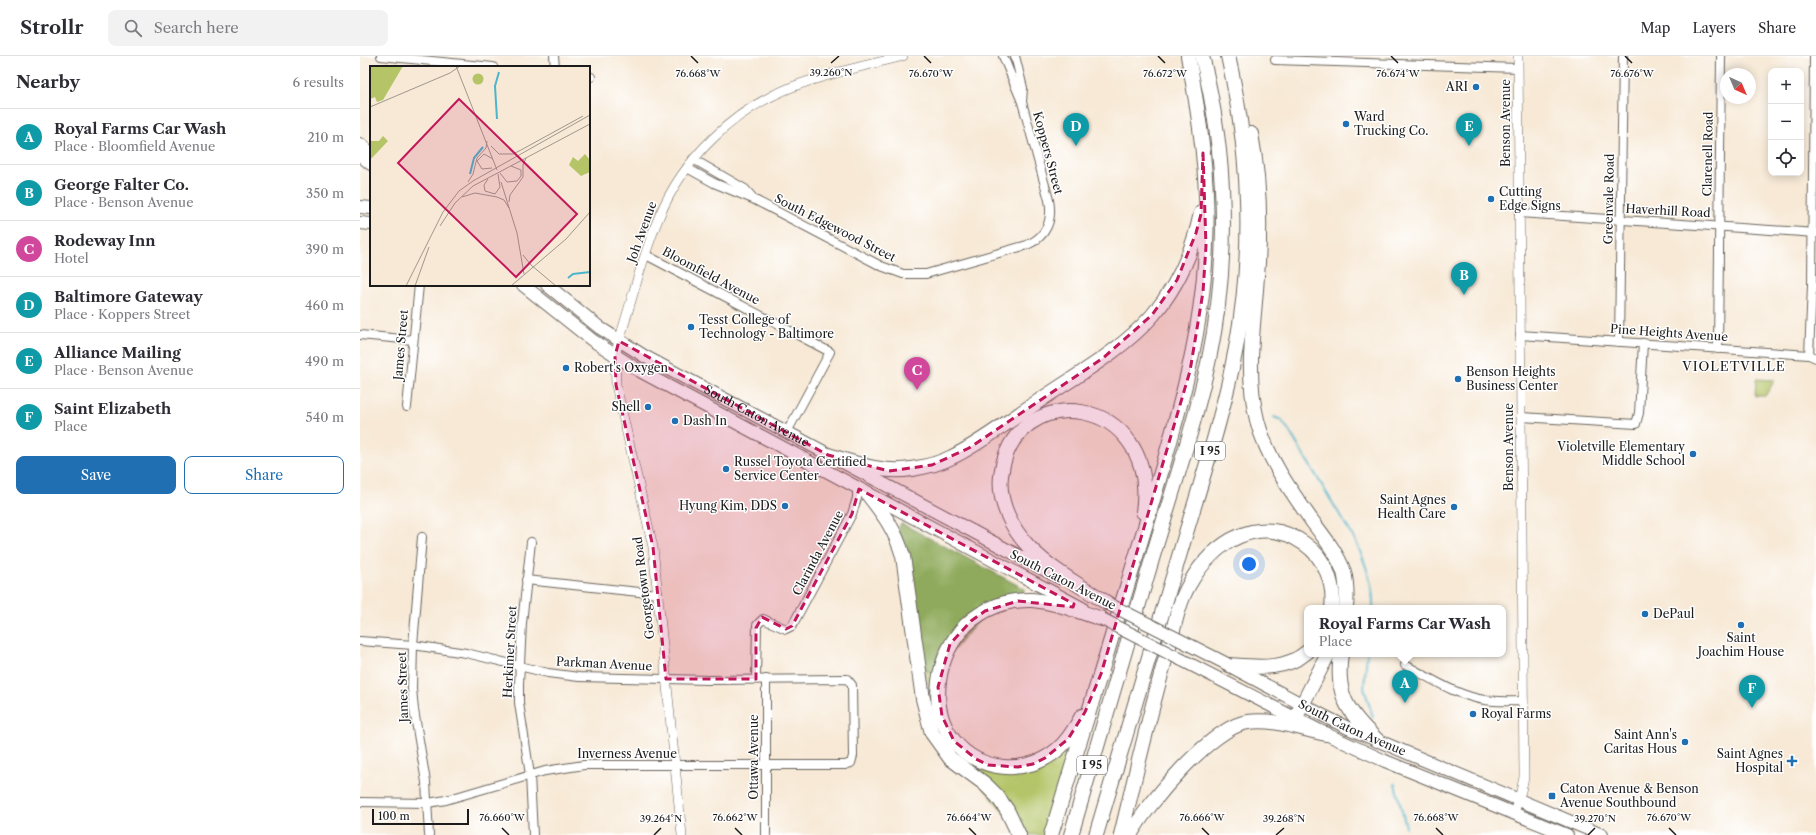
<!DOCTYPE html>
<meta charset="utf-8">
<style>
:root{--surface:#fff;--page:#f2f2f3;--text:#2b2b33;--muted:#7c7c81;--line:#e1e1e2;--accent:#1f6fb2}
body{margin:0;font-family:"Libre Caslon Text",serif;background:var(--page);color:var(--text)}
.controls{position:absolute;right:12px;top:12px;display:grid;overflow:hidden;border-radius:8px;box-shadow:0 2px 10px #0003}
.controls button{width:36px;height:36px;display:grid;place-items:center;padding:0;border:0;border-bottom:1px solid var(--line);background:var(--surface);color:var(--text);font:20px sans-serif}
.compass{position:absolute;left:1360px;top:12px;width:36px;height:36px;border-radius:50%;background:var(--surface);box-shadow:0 2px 10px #0003;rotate:136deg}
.scale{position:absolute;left:12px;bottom:10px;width:97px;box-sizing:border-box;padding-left:4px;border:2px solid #1c1c1c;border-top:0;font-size:11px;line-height:14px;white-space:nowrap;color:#1c1c1c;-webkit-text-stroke:3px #fff;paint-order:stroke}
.you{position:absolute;left:889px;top:508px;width:14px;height:14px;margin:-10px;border:3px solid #fff;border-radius:50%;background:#1a73e8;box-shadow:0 0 0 6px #1a73e833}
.badge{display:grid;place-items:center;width:26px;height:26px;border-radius:50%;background:var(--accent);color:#fff;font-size:13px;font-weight:700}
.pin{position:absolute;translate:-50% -33px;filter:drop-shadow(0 1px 2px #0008)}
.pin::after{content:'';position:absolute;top:21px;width:14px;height:12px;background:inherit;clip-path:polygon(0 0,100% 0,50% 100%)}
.popup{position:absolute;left:944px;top:549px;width:202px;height:52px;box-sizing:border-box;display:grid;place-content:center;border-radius:8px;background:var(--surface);filter:drop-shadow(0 1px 3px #0005);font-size:13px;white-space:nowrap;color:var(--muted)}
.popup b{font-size:15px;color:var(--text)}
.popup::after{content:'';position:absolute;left:50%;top:100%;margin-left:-8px;border:8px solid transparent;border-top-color:var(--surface)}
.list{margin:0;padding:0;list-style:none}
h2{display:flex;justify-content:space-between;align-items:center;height:52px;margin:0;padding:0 16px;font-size:17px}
h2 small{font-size:13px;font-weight:400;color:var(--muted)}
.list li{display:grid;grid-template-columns:26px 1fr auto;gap:12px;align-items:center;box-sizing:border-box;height:56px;padding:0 16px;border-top:1px solid var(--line)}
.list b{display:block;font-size:15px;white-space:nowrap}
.list p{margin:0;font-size:13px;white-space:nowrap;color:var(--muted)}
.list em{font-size:13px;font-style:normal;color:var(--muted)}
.actions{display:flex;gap:8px;padding:12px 16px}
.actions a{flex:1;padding:9px 0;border:1px solid var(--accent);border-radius:8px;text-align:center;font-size:14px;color:var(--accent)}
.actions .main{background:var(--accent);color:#fff}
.icon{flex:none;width:22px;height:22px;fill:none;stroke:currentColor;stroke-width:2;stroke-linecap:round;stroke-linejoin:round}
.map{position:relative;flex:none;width:1456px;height:779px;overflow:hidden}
header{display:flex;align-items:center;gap:24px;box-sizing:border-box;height:56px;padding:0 20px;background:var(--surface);border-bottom:1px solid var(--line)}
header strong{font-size:19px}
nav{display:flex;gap:22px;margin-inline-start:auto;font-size:14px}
.search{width:280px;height:36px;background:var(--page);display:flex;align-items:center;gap:10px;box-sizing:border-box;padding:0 14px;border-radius:8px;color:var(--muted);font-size:15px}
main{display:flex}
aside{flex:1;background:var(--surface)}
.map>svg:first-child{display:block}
.green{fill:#b4c467;stroke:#687042}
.forest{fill:#8faa5c;stroke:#56633c}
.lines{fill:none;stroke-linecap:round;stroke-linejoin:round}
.stream{stroke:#4cb4cb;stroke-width:2}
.minor-casing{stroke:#69645d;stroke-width:10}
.tertiary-casing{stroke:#69645d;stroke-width:10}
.primary-casing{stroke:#69645d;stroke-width:14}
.motorway-casing{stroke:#69645d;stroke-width:16}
.minor{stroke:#fff;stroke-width:8}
.tertiary{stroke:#fff;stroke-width:9}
.primary{stroke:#fff;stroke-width:12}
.motorway{stroke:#fff;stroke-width:14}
.primary-bridge-casing{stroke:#69645d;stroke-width:14;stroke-linecap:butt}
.primary-bridge{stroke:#fff;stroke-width:12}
.marked{fill:#c2185b;fill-opacity:0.2;stroke:#c2185b;stroke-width:3;stroke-dasharray:8 5;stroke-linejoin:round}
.ticks{fill:none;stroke:#1c1c1c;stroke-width:1.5}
.poi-dot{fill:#1f6fb2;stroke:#fff;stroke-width:1.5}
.labels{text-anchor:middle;stroke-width:3;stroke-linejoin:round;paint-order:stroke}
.shield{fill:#fff;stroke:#606060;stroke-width:1}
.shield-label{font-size:11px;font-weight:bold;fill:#1c1c1c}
.poi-label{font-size:12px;fill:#1c1c1c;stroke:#fff;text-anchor:start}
.street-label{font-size:12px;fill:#1c1c1c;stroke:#fff}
.neighbourhood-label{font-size:13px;letter-spacing:1px;fill:#1c1c1c;stroke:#fff}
.inset-river{fill:none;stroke:#4cb4cb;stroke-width:2}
.inset-road{fill:none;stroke:#9f978c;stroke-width:1}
.view{fill:#c2185b;fill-opacity:0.15;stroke:#c2185b;stroke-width:2}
.inset-edge{fill:none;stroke:#1c1c1c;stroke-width:2}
.ticks-label{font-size:10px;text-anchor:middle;fill:#1c1c1c;stroke:#fff;stroke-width:3;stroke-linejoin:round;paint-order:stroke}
</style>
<header>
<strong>Strollr</strong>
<div class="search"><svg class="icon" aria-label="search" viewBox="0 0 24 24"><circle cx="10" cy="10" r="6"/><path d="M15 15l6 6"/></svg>Search here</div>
<nav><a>Map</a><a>Layers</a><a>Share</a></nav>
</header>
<main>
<aside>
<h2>Nearby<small>6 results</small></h2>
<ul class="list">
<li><span class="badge" style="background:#0f9aa8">A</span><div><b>Royal Farms Car Wash</b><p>Place · Bloomfield Avenue</p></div><em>210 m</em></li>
<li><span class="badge" style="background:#0f9aa8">B</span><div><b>George Falter Co.</b><p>Place · Benson Avenue</p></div><em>350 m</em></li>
<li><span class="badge" style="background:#d1479c">C</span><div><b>Rodeway Inn</b><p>Hotel</p></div><em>390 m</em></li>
<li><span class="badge" style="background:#0f9aa8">D</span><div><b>Baltimore Gateway</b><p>Place · Koppers Street</p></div><em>460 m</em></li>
<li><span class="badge" style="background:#0f9aa8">E</span><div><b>Alliance Mailing</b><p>Place · Benson Avenue</p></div><em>490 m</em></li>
<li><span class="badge" style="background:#0f9aa8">F</span><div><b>Saint Elizabeth</b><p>Place</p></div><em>540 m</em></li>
</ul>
<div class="actions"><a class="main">Save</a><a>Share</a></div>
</aside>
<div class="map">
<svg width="1456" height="779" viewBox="0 0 1456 779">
<rect width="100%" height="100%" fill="#fff"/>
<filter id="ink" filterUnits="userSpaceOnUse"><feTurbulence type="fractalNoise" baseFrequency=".025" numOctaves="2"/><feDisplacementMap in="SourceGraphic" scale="8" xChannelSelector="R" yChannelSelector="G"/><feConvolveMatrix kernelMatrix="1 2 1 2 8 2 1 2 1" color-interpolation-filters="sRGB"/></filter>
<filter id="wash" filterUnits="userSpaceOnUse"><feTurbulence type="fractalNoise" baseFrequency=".012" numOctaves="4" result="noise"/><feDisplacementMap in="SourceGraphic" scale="16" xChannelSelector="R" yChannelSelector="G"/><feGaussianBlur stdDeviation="0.9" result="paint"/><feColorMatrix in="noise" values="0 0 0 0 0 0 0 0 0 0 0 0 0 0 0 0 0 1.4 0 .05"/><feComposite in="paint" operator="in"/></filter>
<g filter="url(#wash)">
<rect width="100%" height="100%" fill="#f7e9d6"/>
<g class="green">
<path d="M1396,323L1415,324L1405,340H1395Z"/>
<path d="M564,614L575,616L580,671L636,716L714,688L685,779H663L578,678Z"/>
</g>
<path class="forest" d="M541,467L665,533L662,538L638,542L575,616L564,614L538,473Z"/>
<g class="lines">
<g class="stream">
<path d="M914,361L921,364L928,373L995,484C1004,503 1014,530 1013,552"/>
<path d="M1007,598L1004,632L1013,661"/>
<path d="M1035,728L1046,771"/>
</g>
</g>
</g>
<g filter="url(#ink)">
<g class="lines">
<g class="minor-casing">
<g id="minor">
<path d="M21,0L133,11"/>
<path d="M194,0L195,11"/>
<path d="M643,0L662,46L663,32L655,0"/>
<path d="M915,4L1158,12"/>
<path d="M229,21H231"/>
<path d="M333,103L385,133L393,142"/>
<path d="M327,112L354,127L393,143L521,210L543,218H566L667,189C686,181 693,165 689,144L662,46"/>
<path d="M1159,157L1456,177"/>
<path d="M286,199L470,296L427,376"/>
<path d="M0,279L53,284"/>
<path d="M1160,279L1449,299L1456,302"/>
<path d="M1259,286L1263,0"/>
<path d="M1358,293L1361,0"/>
<path d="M1449,299L1452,230L1454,0"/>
<path d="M47,351L59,229"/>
<path d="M1161,361L1276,368L1279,357L1283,287"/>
<path d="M62,481L53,589L52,633L54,654L66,726L69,779"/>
<path d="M171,486L162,567L159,628V647L170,719L173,779"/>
<path d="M166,524L298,538"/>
<path d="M0,585L53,589L106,597L188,617L219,621L349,624L487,623L492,629L493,700L491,707L485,709H224L185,715L86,744L68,747L0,746"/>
<path d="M1045,609C1070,622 1097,640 1125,644C1138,646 1150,645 1163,645"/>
<path d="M396,623L397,569L403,563L426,573L432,570L492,458L497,442V432"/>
<path d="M406,623V779"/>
</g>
</g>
<g class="tertiary-casing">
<g id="tertiary">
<path d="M1154,757L1161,735L1164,721L1158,0"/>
<path d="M322,779L293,491L256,329L255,300L259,285C272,244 282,201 299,161C323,103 373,54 432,31C467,17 506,10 543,0"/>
</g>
</g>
<g class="primary-casing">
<g id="primary">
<path d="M0,88L11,97"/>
<path d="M0,99L11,108"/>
<path d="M0,151L11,152"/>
<path d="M0,167L11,168"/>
<path d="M163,229L232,284L278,314L722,552"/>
<path id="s1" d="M187,229L240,272L284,300L700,522"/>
<path d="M822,604L966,678L1025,705L1207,779"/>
<path id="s2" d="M870,610L962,659L988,672L1242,779"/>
</g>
</g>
<g class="motorway-casing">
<g id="motorway">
<path d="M891,78C900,125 901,173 897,220C894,269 885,316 897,364C907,402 930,434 952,465C964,481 977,497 984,516C987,528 987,540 986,552"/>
<path d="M468,399C495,407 523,418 551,413C565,411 579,408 592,401C621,387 648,365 676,347C715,320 760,296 792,260C817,231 833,195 841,157"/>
<path d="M507,437C524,459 535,473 543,500L563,643L572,677L590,702L625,728L637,740L647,754L659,779"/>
<path d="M747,547C721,530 691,514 669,491C651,472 638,445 641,420C652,321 800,337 783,456"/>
<path d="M981,598C975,639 988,657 1017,684"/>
<path d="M869,609C896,611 925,615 947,596"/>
<path d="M722,660C715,673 708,685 697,694C666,720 619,716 594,685C567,651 577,598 606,569C624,552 648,543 672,544C696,546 720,556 742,563"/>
<path d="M935,663L968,598"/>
<path d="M691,779C723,676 754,574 785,471C812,378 843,286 846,188C849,125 840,62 828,0"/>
<path d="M711,779C739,684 767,588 795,493C814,430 835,367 849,303C870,203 867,99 842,0"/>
<path d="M736,779C764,685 792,591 820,497C840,429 863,361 876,292C894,195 890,96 868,0"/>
<path d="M761,779C776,717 790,655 808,594C814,572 818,547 830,527C853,486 900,456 945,488C965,502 975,528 972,552"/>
<path d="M770,779C787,748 853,670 888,666C913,662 941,673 966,678"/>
</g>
</g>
<use href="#minor" class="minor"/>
<use href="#tertiary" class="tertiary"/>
<use href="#primary" class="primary"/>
<use href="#motorway" class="motorway"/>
<g class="primary-bridge-casing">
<g id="primary-bridge">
<path d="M747,547L869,609"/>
<path d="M742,563L822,604"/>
</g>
</g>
<use href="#primary-bridge" class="primary-bridge"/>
</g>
</g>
<path class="marked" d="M843,97L846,190L843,236L830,315L741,618L725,656L708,683L685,702L673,708L658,711L628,709L616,703L594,685L582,660L578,631L590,588L611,565L625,555L658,545L713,551L714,548L499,433L492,458L432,570L426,573L402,561L396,572V623H306L293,491L256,329L255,300L259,285L468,399L529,415L572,409L609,392L743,302L792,259L817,224L836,177L841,158Z"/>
<path class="ticks" d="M331,0L338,7M564,0L571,7M798,0L805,7M1031,0L1038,7M1265,0L1272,7M471,7L479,0M142,772L149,779M375,772L382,779M609,772L616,779M842,772L849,779M1076,772L1083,779M1309,772L1316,779M294,779L301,772M916,779L924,772M1228,779L1235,772"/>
<g class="poi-dot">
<circle cx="1116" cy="31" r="4"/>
<circle cx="986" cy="68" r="4"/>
<circle cx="1131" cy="143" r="4"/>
<circle cx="331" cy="271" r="4"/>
<circle cx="206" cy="312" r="4"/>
<circle cx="1098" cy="323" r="4"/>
<circle cx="288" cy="351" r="4"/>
<circle cx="315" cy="365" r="4"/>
<circle cx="1333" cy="398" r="4"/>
<circle cx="366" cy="413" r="4"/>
<circle cx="425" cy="450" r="4"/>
<circle cx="1094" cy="451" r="4"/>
<circle cx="1285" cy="558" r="4"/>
<circle cx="1381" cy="569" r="4"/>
<circle cx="1113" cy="658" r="4"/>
<circle cx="1325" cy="686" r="4"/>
<path d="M1430 699h4v4h4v4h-4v4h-4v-4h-4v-4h4z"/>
<rect x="1188" y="736" width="8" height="8" rx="2"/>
</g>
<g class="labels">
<g class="shield">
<rect x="835" y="386" width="30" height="18" rx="3"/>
<rect x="717" y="700" width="30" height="18" rx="3"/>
</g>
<g class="shield-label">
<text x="850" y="399">I 95</text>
<text x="732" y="713">I 95</text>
</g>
<g class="poi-label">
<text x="1108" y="35" text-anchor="end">ARI</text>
<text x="994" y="65">Ward<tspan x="994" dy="14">Trucking Co.</tspan></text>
<text x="1139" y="140">Cutting<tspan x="1139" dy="14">Edge Signs</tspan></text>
<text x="339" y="268">Tesst College of<tspan x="339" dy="14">Technology - Baltimore</tspan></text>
<text x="214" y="316">Robert's Oxygen</text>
<text x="1106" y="320">Benson Heights<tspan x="1106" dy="14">Business Center</tspan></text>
<text x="280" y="355" text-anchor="end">Shell</text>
<text x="323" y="369">Dash In</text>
<text x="1325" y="395" text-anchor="end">Violetville Elementary<tspan x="1325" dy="14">Middle School</tspan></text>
<text x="374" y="410">Russel Toyota Certified<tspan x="374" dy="14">Service Center</tspan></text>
<text x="1086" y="448" text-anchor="end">Saint Agnes<tspan x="1086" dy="14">Health Care</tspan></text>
<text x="417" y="454" text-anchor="end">Hyung Kim, DDS</text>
<text x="1293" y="562">DePaul</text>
<text x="1381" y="586" text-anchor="middle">Saint<tspan x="1381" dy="14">Joachim House</tspan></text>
<text x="1121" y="662">Royal Farms</text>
<text x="1317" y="683" text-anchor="end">Saint Ann's<tspan x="1317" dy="14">Caritas Hous</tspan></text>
<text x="1423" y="702" text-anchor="end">Saint Agnes<tspan x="1423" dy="14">Hospital</tspan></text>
<text x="1200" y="737">Caton Avenue &amp; Benson<tspan x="1200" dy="14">Avenue Southbound</tspan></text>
</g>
<g class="street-label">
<text transform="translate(1146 67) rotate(-90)" y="4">Benson Avenue</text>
<text transform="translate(688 97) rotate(75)" y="4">Koppers Street</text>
<text transform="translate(1348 98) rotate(-89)" y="4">Clarenell Road</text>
<text transform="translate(1249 143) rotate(-89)" y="4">Greenvale Road</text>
<text transform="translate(1308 155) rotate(3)" y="4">Haverhill Road</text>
<text transform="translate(475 172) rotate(27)" y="4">South Edgewood Street</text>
<text transform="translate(282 176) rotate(-70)" y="4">Joh Avenue</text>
<text transform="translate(351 220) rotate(28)" y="4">Bloomfield Avenue</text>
<text transform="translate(1309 277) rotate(4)" y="4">Pine Heights Avenue</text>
<text transform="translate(41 289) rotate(-85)" y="4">James Street</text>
<text dy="4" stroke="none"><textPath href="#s1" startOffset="248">South Caton Avenue</textPath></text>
<text transform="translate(1149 391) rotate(-90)" y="4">Benson Avenue</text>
<text transform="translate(458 497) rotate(-62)" y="4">Clarinda Avenue</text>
<text transform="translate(703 524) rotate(27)" y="4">South Caton Avenue</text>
<text transform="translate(284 532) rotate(-97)" y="4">Georgetown Road</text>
<text transform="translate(150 596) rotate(-87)" y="4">Herkimer Street</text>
<text transform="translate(244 608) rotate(3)" y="4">Parkman Avenue</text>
<text transform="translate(43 631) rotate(-92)" y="4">James Street</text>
<text dy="4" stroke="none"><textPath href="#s2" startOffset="137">South Caton Avenue</textPath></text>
<text x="267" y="702">Inverness Avenue</text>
<text transform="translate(394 701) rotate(-90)" y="4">Ottawa Avenue</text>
</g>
<g class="neighbourhood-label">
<text x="1374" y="315">VIOLETVILLE</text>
</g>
</g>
<g transform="translate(10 10)">
<rect width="220" height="220" fill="#f7e9d6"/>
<path d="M0,0H33L13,34L7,36L5,31L0,33ZM102.5 13a5.5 5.5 0 1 1 11 0a5.5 5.5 0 1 1-11 0ZM13,70L18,75L0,94V75H9ZM215,88L220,94V106L211,110L199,99L203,91L208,95Z" fill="#b4c467"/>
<path class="inset-river" d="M127,53L125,20L129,6M100,108L104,92L113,81M198,212L203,208L220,206"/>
<path class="inset-road" d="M86,0L127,104M0,41L80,7L90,0M121,80L129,88H143L151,84M151,84L213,50M122,102L112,103L107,95L114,88L123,93M130,107L137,116L147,115L151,110V104L141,100M118,113L114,119L115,125L125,128L130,121L128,108M98,116L103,108L107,92L116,82L117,75M131,116L147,167L154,208M92,131L105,127L127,131L134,134L139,142M139,136L140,129L153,111V99L156,92M70,160L85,137L103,120L220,58M153,189L161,199L186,220M36,220L73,146L89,125L103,115L220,49M45,220L59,181M141,220L196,173L220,146"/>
<path class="view" d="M89,33L207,148L146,211L28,97Z"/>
<rect width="220" height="220" class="inset-edge"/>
</g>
<g class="ticks-label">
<text x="471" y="20">39.260°N</text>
<text x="1272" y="21">76.676°W</text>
<text x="338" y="21">76.668°W</text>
<text x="571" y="21">76.670°W</text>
<text x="805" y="21">76.672°W</text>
<text x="1038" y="21">76.674°W</text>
<text x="142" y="765">76.660°W</text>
<text x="375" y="765">76.662°W</text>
<text x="609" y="765">76.664°W</text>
<text x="842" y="765">76.666°W</text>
<text x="1076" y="765">76.668°W</text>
<text x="1309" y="765">76.670°W</text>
<text x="301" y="766">39.264°N</text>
<text x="924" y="766">39.268°N</text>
<text x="1235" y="766">39.270°N</text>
</g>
</svg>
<div class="controls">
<button>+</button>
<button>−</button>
<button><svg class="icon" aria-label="locate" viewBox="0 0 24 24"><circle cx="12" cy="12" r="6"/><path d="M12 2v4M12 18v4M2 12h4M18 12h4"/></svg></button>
</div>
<svg class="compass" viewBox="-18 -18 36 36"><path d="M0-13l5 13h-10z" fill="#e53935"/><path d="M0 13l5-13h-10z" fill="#7c7c81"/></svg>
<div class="scale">100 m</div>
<div class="you"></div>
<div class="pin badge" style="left:1045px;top:647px;background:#0f9aa8">A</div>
<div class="popup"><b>Royal Farms Car Wash</b>Place</div>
<div class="pin badge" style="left:1104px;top:239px;background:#0f9aa8">B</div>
<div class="pin badge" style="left:557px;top:334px;background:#d1479c">C</div>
<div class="pin badge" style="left:716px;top:90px;background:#0f9aa8">D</div>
<div class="pin badge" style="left:1109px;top:90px;background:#0f9aa8">E</div>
<div class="pin badge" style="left:1392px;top:652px;background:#0f9aa8">F</div>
</div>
</main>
